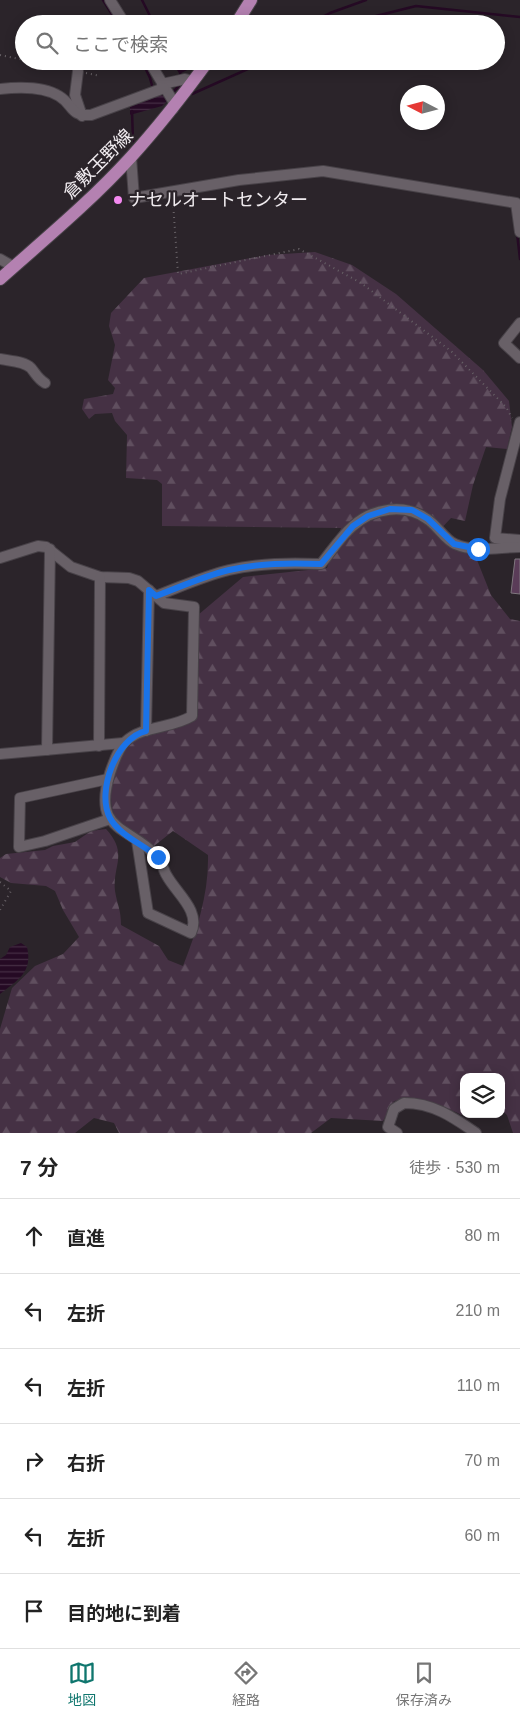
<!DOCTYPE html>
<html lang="ja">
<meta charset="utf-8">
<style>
:root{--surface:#fff;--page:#f6f6f6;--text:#222;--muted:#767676;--line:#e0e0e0;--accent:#0f766e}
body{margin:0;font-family:Arial,"Noto Sans JP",sans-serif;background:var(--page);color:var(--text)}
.controls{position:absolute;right:15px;bottom:15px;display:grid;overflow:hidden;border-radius:10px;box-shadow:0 2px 12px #0003}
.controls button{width:45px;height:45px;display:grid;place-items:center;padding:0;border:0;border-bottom:1px solid var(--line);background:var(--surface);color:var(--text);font:25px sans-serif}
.compass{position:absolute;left:400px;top:85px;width:45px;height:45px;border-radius:50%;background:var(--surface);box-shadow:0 2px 12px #0003;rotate:276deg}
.stop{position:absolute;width:15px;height:15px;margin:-11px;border:4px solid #1a73e8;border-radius:50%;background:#fff}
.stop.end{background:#1a73e8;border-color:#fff;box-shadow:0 1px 5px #0008}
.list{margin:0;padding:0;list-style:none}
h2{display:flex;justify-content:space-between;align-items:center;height:65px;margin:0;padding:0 20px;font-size:21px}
h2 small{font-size:16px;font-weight:400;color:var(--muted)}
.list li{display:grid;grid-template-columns:32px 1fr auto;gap:15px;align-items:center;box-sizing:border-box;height:75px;padding:0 20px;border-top:1px solid var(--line)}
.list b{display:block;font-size:19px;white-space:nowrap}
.list em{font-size:16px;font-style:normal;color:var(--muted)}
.icon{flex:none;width:28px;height:28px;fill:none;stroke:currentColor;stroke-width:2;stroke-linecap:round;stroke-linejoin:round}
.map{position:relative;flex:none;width:520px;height:1133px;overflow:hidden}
.search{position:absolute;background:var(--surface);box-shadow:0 2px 12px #0003;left:15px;right:15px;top:15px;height:55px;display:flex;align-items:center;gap:12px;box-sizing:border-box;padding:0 18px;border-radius:28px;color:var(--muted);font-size:19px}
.sheet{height:515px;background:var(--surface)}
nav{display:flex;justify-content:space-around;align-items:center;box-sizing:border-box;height:70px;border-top:1px solid var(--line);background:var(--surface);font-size:14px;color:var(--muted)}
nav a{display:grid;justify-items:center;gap:2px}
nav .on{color:var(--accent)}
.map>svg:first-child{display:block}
.forest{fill:url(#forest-firs)}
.water{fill:url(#water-rules)}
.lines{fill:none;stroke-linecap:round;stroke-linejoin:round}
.stream{stroke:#250a24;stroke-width:2.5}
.building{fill:#5a3c58;stroke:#7f767e}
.minor-casing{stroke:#484248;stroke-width:12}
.major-casing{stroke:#484248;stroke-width:14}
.path{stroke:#686267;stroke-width:2;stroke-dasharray:1 4;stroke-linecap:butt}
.minor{stroke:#686067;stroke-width:10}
.major{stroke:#b481b1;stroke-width:12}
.route{stroke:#1a73e8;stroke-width:6}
.poi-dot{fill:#f489f0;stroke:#2b242a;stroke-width:2}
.labels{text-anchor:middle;stroke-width:4.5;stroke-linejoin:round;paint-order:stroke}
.street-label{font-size:18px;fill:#f0ebef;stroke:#2b242a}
.poi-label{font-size:18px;fill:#f0ebef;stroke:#2b242a;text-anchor:start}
</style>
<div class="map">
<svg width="520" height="1133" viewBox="0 0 520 1133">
<defs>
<pattern id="forest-firs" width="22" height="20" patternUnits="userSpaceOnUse" patternTransform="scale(1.25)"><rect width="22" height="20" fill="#453144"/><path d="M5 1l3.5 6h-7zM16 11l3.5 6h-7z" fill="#604f5f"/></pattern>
<pattern id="water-rules" width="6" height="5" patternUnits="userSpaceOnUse" patternTransform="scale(1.25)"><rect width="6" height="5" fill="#250a24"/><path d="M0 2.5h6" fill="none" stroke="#452e44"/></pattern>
</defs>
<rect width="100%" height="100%" fill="#2b242a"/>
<path class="forest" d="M315,252L352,265L396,294L483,370L509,401L512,427L507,449L486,447L473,485L465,521L451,518L436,534L453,549L470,552L475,555L491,595L510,619L520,621V1133H513L507,1115L501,1110V1077H464L462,1115C440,1105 419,1095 394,1101L383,1121L331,1118L311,1133H119L114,1123L94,1118L75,1133H0V1029L12,988L35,966L63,954L79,937L63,910L55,891L46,886L11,883L0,877V858L6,854L45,850L53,846L75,842L91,831L106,829C129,854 112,866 115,891C117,904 121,909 121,925L159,946L168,960L183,966C197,930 209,893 208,855L173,831L154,846C139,837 124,831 115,816C103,794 120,744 143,735C160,728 178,729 195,720L198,711V615L243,577L327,568L341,528L162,526V484L157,480L126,478L127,435L115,421L112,413L95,414L89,419L82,409L84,399L113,394L115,388L108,380L115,345L109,326L111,313L144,278L267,255Z"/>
<g class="water">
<path d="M161,93L167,101L162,106L130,115V105Z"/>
<path d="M21,943L27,947C33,972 18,980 0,994V959L6,955L10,947Z"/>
</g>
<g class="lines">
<g class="stream">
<path d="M103,0L118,24"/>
<path d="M142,0L154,24"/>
<path d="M308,24L330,13L366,0"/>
<path d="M352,24L360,20L416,6L520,17"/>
<path d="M142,61L150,78L153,89"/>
<path d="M172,61L180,72"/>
<path d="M181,78L180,72L201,62"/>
<path d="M172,93L182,83"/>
<path d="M192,94L266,61"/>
<path d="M132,111L133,141"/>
<path d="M517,233L520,259"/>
</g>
</g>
<path class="building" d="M515,559H520V594L511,593Z"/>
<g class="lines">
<g class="minor-casing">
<g id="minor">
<path d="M110,0L125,24"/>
<path d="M149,61L173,101V109"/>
<path d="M78,71L75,95L82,116"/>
<path d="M162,84L185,79L193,81"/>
<path d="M0,89C18,87 43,86 59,96C74,105 69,116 91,115L164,88"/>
<path d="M131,157L134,198L239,180L323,171L516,203L520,232"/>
<path d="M0,259L14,267"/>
<path d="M520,323L504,343L520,358"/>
<path d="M0,359C10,361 24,361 31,368C36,374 38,379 45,383"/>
<path d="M520,422L500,499L495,538L520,540"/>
<path d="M0,558L38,546L46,547L71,567L100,577L129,578L138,581L164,603L194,607L192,716C171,729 143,725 125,742C118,749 113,764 110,773C92,832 127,825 157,856C162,861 163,870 167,876C177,894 201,911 191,933L148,913L137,841"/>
<path d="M156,596C180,587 204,576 229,570C260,563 289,563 321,564C331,552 341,536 353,526C373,508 405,503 427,519C437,525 445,540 455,544C475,553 499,547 520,547"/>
<path d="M146,731L149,590"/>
<path d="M99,746L100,577"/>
<path d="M47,750L50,549"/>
<path d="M0,754L123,743"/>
<path d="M108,779L20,798L19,847L45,841L110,819"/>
<path d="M397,1133L388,1127L394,1109L404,1103C433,1103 453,1117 476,1133"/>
</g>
</g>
<g class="major-casing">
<g id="major">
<path d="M236,24L251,0"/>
<path d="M0,279C45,239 91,201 131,157C159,126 184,94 208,61"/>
</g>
</g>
<g class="path">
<path d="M0,55L24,60"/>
<path d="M30,61L69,69"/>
<path d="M86,73L100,76"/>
<path d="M173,202L178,274L299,249L361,283L451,351L506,407L512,418"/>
<path d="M0,882L11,891L0,910"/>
</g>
<use href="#minor" class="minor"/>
<use href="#major" class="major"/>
</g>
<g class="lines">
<path class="route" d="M158,857C144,845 119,835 110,818C96,792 116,738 146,731L149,590L156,596C180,587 204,576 229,570C260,563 289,563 321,564L353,526L368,516L390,509L412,510L428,519L454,544L478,549"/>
</g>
<circle class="poi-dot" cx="118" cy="200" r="5"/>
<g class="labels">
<g class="street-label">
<text transform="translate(98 164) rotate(-45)" y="6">倉敷玉野線</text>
</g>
<g class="poi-label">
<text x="128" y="206">ナセルオートセンター</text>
</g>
</g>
</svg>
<div class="controls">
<button><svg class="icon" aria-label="layers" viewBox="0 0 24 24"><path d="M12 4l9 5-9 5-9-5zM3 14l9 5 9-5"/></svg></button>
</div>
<svg class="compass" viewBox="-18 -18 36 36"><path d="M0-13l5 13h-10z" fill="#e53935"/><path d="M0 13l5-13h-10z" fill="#767676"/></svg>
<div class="stop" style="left:478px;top:549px"></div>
<div class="stop end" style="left:158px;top:857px"></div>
<div class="search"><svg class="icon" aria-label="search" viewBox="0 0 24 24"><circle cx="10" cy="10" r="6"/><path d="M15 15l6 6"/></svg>ここで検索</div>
</div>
<section class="sheet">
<h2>7 分<small>徒歩 · 530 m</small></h2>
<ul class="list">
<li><svg class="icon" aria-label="ahead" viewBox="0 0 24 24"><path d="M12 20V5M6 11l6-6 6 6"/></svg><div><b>直進</b></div><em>80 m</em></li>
<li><svg class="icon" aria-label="left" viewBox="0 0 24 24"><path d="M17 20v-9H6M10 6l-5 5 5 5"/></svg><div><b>左折</b></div><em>210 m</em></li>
<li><svg class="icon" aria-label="left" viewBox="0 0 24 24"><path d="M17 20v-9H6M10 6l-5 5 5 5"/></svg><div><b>左折</b></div><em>110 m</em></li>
<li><svg class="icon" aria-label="right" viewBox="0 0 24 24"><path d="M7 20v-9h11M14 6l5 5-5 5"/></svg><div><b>右折</b></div><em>70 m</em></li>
<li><svg class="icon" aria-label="left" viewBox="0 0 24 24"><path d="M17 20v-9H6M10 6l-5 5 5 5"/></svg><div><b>左折</b></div><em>60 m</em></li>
<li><svg class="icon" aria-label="arrive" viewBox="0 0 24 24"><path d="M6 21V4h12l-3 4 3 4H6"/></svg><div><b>目的地に到着</b></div></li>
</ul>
</section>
<nav>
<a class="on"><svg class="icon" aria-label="map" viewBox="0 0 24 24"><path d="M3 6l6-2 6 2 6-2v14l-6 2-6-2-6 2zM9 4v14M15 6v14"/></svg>地図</a>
<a><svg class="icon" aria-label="directions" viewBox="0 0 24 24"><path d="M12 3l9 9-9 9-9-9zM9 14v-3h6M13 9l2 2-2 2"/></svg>経路</a>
<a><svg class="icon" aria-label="saved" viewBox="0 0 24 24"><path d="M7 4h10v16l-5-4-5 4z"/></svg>保存済み</a>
</nav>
